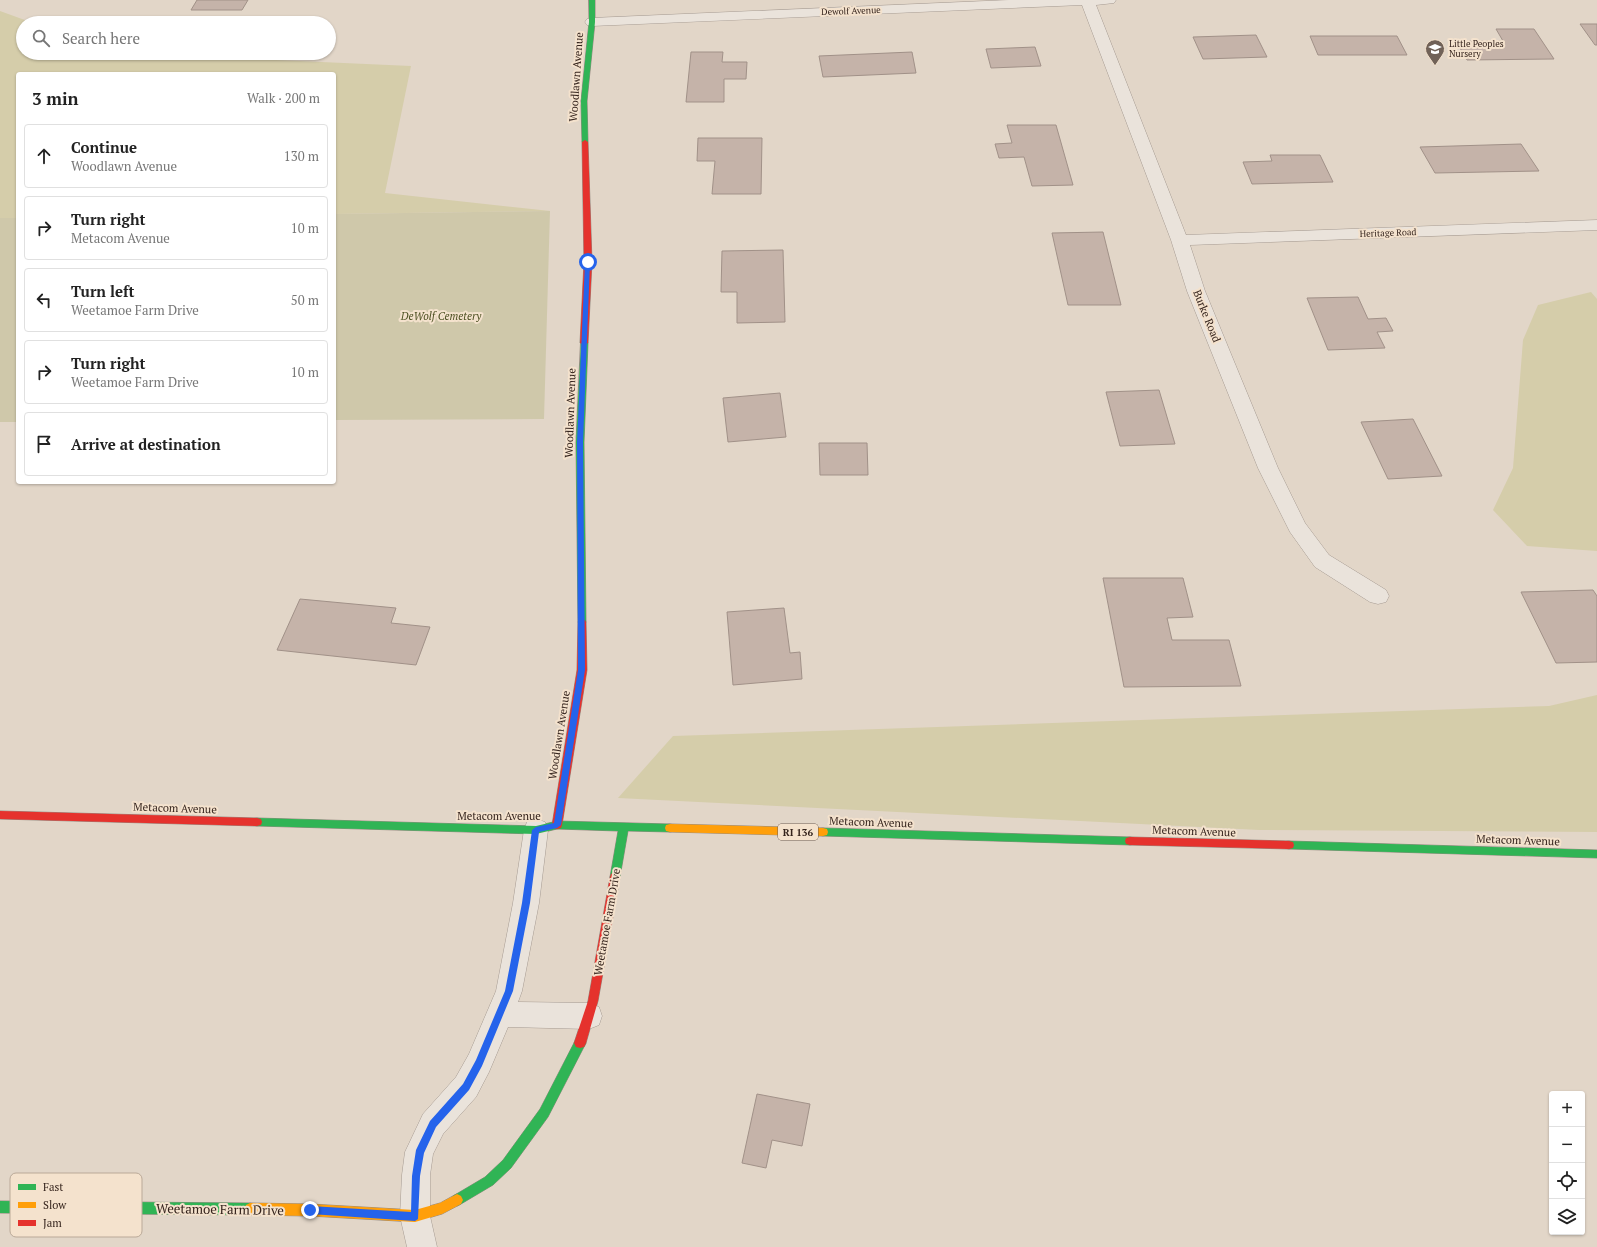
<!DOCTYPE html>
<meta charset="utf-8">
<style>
:root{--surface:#fff;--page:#f2f2f2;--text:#222;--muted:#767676;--line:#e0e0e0}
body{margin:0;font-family:"PT Serif",serif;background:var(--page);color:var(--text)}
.controls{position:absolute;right:12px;bottom:12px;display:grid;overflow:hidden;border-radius:4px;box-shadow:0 1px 3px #0004}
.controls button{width:36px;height:36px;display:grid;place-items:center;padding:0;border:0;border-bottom:1px solid var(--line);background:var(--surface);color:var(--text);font:20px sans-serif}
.stop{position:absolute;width:12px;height:12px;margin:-9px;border:3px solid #2563eb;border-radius:50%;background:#fff}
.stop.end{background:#2563eb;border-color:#fff;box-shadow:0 1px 4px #0008}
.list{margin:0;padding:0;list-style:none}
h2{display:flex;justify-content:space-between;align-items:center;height:52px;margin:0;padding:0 16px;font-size:17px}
h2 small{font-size:13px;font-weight:400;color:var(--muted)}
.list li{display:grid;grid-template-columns:26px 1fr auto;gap:12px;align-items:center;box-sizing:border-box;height:64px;margin:0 8px 8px;padding:0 8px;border:1px solid var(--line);border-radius:4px}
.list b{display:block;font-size:15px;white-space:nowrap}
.list p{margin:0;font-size:13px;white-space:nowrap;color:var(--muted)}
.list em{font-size:13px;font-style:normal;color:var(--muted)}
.icon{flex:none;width:22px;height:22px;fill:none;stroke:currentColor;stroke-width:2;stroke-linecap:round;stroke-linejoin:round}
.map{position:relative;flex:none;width:1597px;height:1247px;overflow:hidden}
.search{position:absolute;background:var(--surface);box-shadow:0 1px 3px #0004;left:16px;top:16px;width:320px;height:44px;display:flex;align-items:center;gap:10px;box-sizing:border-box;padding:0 14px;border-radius:22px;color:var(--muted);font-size:15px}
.panel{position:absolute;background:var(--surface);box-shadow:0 1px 3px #0004;left:16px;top:72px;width:320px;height:412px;border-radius:4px}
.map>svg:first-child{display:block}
.green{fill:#d5cdaa}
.cemetery{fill:#cfc8aa}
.building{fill:#c5b3a9;stroke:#a19188}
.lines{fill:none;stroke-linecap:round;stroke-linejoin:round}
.street-casing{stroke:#a69b92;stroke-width:1}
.fast-casing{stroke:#968b82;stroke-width:1}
.slow-casing{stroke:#968b82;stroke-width:1}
.jam-casing{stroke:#968b82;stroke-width:1}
.street{fill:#eae3db;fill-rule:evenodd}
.fast{fill:#30b455;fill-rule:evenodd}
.slow{fill:#ff9f0a;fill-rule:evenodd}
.jam{fill:#e5322d;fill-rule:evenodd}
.route{fill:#2563eb}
.labels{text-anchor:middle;stroke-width:4;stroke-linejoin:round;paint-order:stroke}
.far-street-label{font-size:9px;fill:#34231c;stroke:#f4e2cd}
.far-poi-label{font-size:9px;fill:#34231c;stroke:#f4e2cd;text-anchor:start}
.shield{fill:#f4e2cd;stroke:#6e5c51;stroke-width:1}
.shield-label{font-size:10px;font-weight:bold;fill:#34231c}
.street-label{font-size:11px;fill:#34231c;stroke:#f4e2cd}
.park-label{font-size:11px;font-style:italic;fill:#4d5022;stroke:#f4e2cd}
.near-street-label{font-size:13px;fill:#34231c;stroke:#f4e2cd}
.key{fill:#f4e2cd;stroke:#baa998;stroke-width:1}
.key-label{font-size:11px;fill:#34231c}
</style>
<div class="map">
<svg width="1597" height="1247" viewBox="0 0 1597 1247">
<rect width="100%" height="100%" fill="#e2d6c8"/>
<g class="green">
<path d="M0,11L33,23H23V53H118L411,66L385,193L550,211L334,214V74H18V218H0Z"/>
<path d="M1591,292L1597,299V551L1527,546L1493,510L1513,468L1523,340L1538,305Z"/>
<path d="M1597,695V832L1259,830L618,798L673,736L1549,706Z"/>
</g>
<g class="cemetery">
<path d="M550,211L544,419L334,420V214Z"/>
<rect x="0" y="218" width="18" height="204"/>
</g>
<g class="building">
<path d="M197,0H248L242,10H191Z"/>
<path d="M1580,24H1597V45H1595Z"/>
<path d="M1496,29H1534L1554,59L1467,60L1456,41H1503Z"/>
<path d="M1256,35L1267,57L1203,59L1193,37Z"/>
<path d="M1310,36H1397L1407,55H1318Z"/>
<path d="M1035,47L1041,66L991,68L986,49Z"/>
<path d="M691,52H723L722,62H747L746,79H724V102H686Z"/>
<path d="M912,52L916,73L823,77L819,56Z"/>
<path d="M1007,125H1056L1073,185L1032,186L1024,157L999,158L995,144L1012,143Z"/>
<path d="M698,138H762L761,194H712L715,161H697Z"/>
<path d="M1521,144L1539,171L1435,173L1420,147Z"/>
<path d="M1270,155H1320L1333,182L1252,184L1243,162L1272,161Z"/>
<path d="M1103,232L1121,305H1068L1052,233Z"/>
<path d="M783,250L785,322L737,323V292H721L722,251Z"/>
<path d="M1358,297L1368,319L1386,318L1393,331L1377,332L1385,348L1328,350L1307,298Z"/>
<path d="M1159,390L1175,444L1120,446L1106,392Z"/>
<path d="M780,393L786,437L728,442L723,398Z"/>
<path d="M1413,419L1442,476L1388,479L1361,422Z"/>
<path d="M819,443H867L868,475H820Z"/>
<path d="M1103,578H1183L1193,617L1167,618L1172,640H1229L1241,686L1124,687Z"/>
<path d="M1593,590L1597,596V662L1556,663L1521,592Z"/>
<path d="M300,599L396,608L391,623L430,627L416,665L277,650Z"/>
<path d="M784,608L790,653L800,652L802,679L733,685L727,612Z"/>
<path d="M757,1094L810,1104L802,1146L772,1140L766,1168L742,1163Z"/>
</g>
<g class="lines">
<g class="street-casing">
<g id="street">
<path d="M1009,0H1116L1114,3L1096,5L1186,235L1597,220V230L1190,245L1205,291L1278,468L1305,523L1329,555L1386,590L1389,596L1386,602L1378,604L1370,602L1315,567L1290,532L1258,468L1187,291L1171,240L1082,5L592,26L587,25L585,22L587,19L592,18Z"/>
<path d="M536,819L545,822L548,830L539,903L522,991L518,1002L589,1003L599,1007L602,1016L599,1025L589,1029L508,1027L489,1072L476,1097L443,1134L433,1154L430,1175V1216L437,1247H407L400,1216L402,1175L405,1152L423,1114L456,1077L469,1054L496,991L513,903L524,830L527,822Z"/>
</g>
</g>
<g class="fast-casing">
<g id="fast">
<path d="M589,0H595V22L587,101L588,142L585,144L582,142L581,101L589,22Z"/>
<path d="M581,341H587L588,343L584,442L586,622L585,624H579L578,622L576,442Z"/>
<path d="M257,818L536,826L557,821L670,824L674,825L675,828L674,831L670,832L628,831L620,877L619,880L615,882L611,880L610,877L618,831L557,829L536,834L257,826L253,825L252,822L253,819Z"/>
<path d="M823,828L1130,837L1134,838L1135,841L1134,844L1130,845L823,836L819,835L818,832L819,829Z"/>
<path d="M1289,841L1597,850V858L1289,849L1285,848L1284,845L1285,842Z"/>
<path d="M580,1038L584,1039L586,1043L548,1117L511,1168L493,1185L461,1204L457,1206L453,1204L451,1200L453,1196L485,1177L503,1160L540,1109L576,1039Z"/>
<path d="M0,1201L250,1203L254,1205L256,1209L254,1213L250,1215L0,1213Z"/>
</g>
</g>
<g class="slow-casing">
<g id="slow">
<path d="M670,824L823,828L827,829L828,832L827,835L823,836L670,832L666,831L665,828L666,825Z"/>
<path d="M457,1194L461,1196L463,1200L461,1204L442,1214L415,1222L310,1216L250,1215L246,1213L244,1209L246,1205L250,1203L310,1204L415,1210L440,1203Z"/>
</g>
</g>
<g class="jam-casing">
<g id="jam">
<path d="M585,140L588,142L592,262L588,343L584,345L580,343L584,262L582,142Z"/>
<path d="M582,619L585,620L586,622L587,670L562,825L561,828L557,829L553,828L552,825L577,670L578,622L579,620Z"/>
<path d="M0,811L257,818L261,819L262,822L261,825L257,826L0,819Z"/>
<path d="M1130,837L1289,841L1293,842L1294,845L1293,848L1289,849L1130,845L1126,844L1125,841L1126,838Z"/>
<path d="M615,872L619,874L620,877L598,1001L586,1043L584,1047L580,1048L576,1047L574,1043L588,1001L610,877L611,874Z"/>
</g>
</g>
<use href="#street" class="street"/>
<use href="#fast" class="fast"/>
<use href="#slow" class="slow"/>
<use href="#jam" class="jam"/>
</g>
<path class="route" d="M588,260L590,262L583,442L585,670L561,825L557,828L539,832L530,903L513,991L482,1066L469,1090L436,1127L424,1153L420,1176L418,1219L415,1221L310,1214L307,1213L305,1210L307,1207L310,1206L411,1212L412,1176L416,1150L430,1121L463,1084L476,1060L505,991L522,903L532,830L536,827L554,823L578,670L577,442L585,262Z"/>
<defs>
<g id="school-pin" transform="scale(1)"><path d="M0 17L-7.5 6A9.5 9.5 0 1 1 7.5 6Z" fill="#716258" stroke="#f4e2cd"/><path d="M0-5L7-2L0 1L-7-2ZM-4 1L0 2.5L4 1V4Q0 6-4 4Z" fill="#fff"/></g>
</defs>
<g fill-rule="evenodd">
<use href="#school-pin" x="1435" y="49"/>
</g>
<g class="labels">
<g class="far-street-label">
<text transform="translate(851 11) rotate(-2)" y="3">Dewolf Avenue</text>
<text transform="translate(1388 233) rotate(-2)" y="3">Heritage Road</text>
</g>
<g class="far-poi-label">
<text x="1449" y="47">Little Peoples<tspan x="1449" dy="10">Nursery</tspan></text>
</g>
<rect class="shield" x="778" y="824" width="40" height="16" rx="3"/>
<g class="shield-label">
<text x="798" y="836">RI 136</text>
</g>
<g class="street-label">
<text transform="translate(576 77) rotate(-86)" y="4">Woodlawn Avenue</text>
<text transform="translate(1207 316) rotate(68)" y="4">Burke Road</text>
<text transform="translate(570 413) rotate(-88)" y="4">Woodlawn Avenue</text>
<text transform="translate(559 735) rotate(-81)" y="4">Woodlawn Avenue</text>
<text transform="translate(175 808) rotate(2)" y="4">Metacom Avenue</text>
<text x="499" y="820">Metacom Avenue</text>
<text transform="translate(871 822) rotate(2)" y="4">Metacom Avenue</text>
<text transform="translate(1194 831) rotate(2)" y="4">Metacom Avenue</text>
<text transform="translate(1518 840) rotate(2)" y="4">Metacom Avenue</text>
<text transform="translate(607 922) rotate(-80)" y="4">Weetamoe Farm Drive</text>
</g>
<g class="park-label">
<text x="441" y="320">DeWolf Cemetery</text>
</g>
<g class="near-street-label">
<text transform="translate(220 1209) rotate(1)" y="5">Weetamoe Farm Drive</text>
</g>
</g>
<rect x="10" y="1173" width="132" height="64" rx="6" class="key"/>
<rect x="18" y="1184" width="18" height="6" fill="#30b455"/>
<rect x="18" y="1202" width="18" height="6" fill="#ff9f0a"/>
<rect x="18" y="1220" width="18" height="6" fill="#e5322d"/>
<g class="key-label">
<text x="43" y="1191">Fast</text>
<text x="43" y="1209">Slow</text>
<text x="43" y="1227">Jam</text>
</g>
</svg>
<div class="controls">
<button>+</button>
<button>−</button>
<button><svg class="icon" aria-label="locate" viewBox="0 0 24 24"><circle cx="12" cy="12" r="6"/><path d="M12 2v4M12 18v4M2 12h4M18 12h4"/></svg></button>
<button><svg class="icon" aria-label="layers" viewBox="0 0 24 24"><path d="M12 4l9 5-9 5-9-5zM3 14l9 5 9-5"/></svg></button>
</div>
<div class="stop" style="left:588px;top:262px"></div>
<div class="stop end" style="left:310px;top:1210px"></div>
<div class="search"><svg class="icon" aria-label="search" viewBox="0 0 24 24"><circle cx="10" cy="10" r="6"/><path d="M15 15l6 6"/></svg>Search here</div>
<section class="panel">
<h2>3 min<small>Walk · 200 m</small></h2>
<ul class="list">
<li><svg class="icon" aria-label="ahead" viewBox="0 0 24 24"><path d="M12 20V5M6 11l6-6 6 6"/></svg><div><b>Continue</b><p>Woodlawn Avenue</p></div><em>130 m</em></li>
<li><svg class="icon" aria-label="right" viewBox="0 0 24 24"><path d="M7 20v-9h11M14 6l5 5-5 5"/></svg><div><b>Turn right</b><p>Metacom Avenue</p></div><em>10 m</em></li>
<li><svg class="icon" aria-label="left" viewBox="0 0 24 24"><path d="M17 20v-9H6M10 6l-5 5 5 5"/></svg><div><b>Turn left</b><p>Weetamoe Farm Drive</p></div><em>50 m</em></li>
<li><svg class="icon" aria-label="right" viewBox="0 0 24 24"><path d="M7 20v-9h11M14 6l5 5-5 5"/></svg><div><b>Turn right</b><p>Weetamoe Farm Drive</p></div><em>10 m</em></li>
<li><svg class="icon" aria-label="arrive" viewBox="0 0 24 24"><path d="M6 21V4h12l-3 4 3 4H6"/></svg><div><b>Arrive at destination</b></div></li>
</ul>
</section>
</div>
